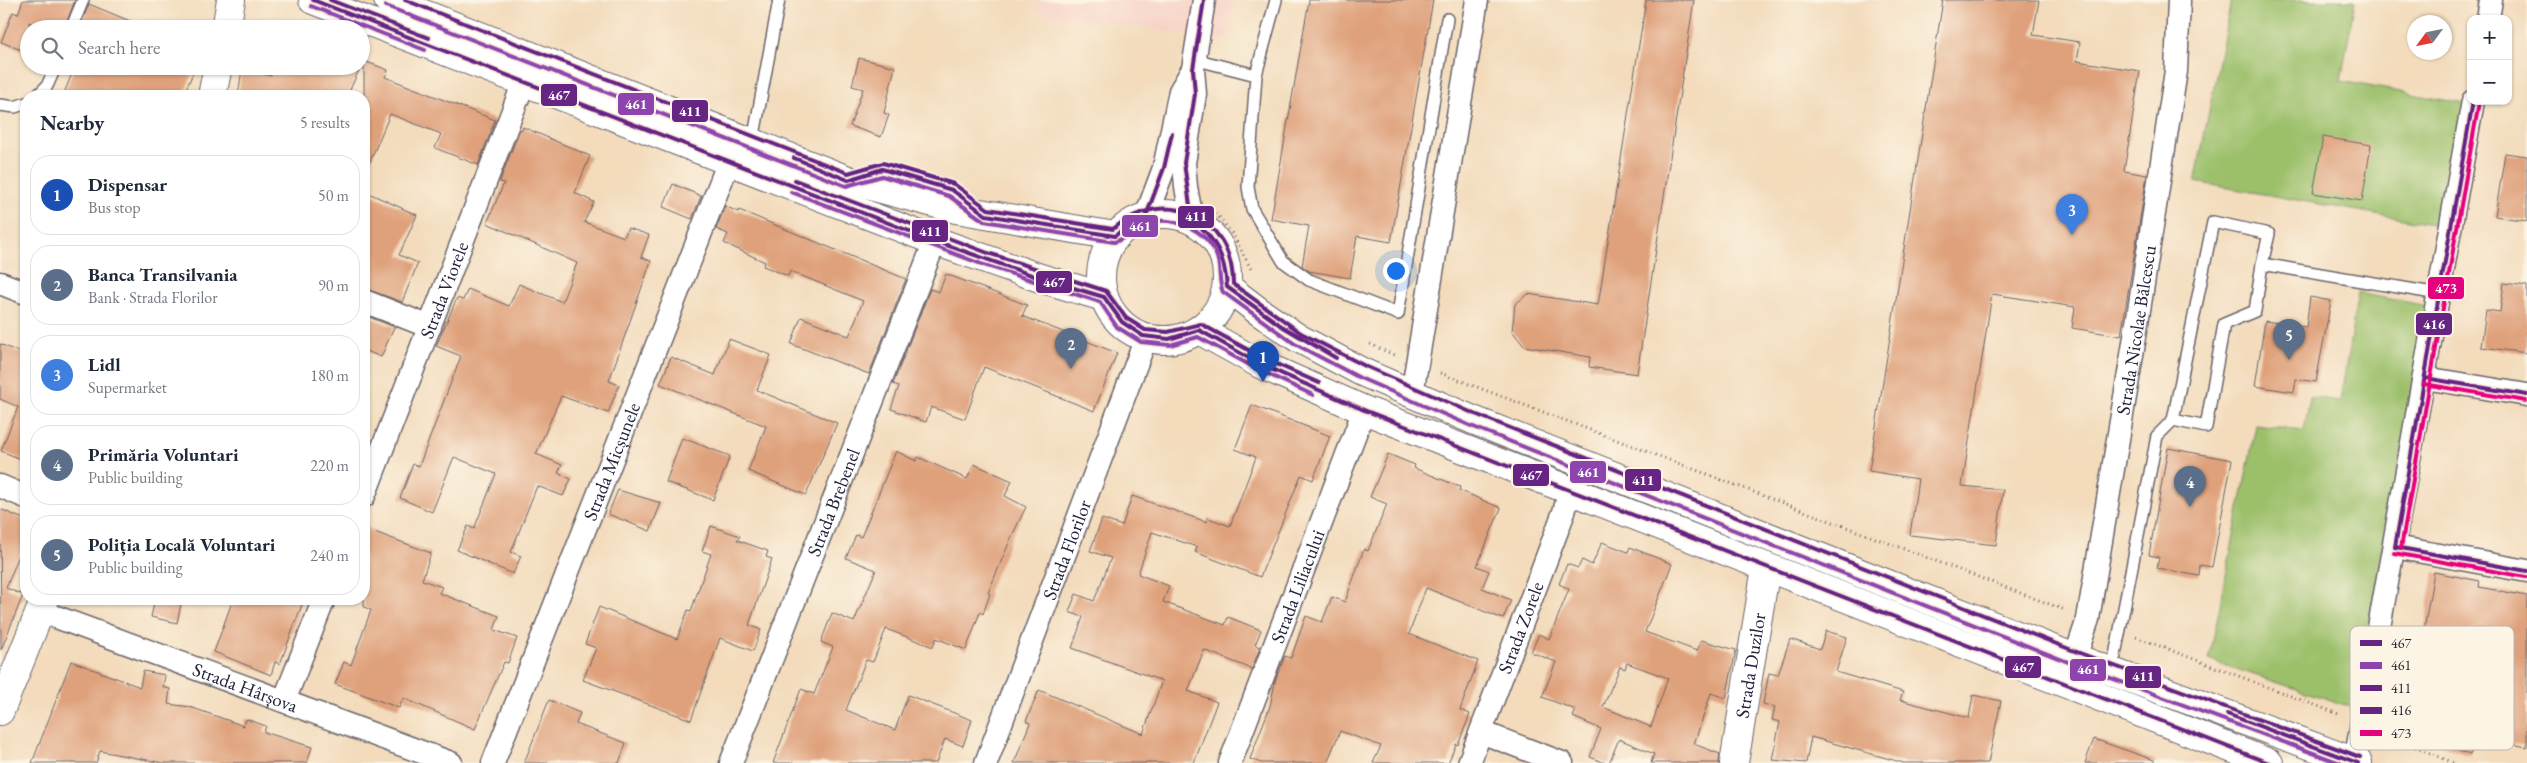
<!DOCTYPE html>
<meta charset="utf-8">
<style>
:root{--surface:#fff;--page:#f2f2f3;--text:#1f2937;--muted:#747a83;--line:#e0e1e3;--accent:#d1495b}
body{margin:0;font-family:"EB Garamond",serif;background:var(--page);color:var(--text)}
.controls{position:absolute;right:15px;top:15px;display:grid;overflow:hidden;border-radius:10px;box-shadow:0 1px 4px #0004}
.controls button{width:45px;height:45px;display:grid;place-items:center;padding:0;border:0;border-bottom:1px solid var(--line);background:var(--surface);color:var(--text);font:25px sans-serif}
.compass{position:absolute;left:2407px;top:15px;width:45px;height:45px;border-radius:50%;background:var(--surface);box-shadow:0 1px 4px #0004;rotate:237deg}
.you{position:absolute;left:1395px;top:270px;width:18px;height:18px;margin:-12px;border:4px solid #fff;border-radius:50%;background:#1a73e8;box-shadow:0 0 0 8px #1a73e833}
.badge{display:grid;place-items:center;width:32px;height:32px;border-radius:50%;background:var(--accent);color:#fff;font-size:16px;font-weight:700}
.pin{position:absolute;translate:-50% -41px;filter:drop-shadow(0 1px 2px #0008)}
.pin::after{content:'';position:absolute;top:26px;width:18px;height:15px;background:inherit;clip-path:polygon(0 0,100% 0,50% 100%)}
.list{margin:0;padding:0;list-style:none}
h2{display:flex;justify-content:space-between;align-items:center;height:65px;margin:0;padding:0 20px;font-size:21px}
h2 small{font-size:16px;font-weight:400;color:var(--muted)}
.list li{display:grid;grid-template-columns:32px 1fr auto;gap:15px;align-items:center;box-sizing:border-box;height:80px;margin:0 10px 10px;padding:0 10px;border:1px solid var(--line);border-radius:20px}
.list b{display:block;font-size:19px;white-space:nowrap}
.list p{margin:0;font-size:16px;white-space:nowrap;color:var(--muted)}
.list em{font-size:16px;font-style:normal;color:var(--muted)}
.icon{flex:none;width:28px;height:28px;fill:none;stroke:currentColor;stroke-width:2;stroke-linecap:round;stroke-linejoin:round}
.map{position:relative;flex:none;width:2527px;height:763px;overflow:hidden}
.search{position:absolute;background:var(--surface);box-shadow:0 1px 4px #0004;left:20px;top:20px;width:350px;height:55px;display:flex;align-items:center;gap:12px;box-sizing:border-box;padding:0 18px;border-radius:28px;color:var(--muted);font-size:19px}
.panel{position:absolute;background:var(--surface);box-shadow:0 1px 4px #0004;left:20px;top:90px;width:350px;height:515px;border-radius:20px}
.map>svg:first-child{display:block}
.built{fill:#f7d1c6}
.green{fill:#9cc06b;stroke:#5f7153}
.building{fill:#dfa17b;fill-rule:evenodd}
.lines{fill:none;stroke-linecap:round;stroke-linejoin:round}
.lane-casing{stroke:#6b6368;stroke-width:14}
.street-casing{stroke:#6b6368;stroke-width:25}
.secondary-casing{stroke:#6b6368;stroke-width:30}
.highway-casing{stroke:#6b6368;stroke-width:30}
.path{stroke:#6b6368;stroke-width:3;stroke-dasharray:1 4;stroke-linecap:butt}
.lane{stroke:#fff;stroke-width:11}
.street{stroke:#fff;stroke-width:22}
.secondary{stroke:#fff;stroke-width:28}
.highway{stroke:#fff;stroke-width:28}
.bus-1-casing{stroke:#fcf5e5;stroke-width:8}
.bus-2-casing{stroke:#fcf5e5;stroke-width:8}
.bus-3-casing{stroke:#fcf5e5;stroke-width:8}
.bus-4-casing{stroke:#fcf5e5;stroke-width:8}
.bus-5-casing{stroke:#fcf5e5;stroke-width:8}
.bus-1{stroke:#662483;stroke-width:4}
.bus-2{stroke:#8e44ad;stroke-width:4}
.bus-3{stroke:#662483;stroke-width:4}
.bus-4{stroke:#662483;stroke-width:4}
.bus-5{stroke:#e5007d;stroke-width:4}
.labels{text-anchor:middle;stroke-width:4;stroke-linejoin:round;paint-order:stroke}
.street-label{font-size:19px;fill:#22223b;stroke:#fcf5e5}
.key{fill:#fcf5e5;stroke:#bbb6b2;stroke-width:1}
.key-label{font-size:14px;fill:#22223b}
.line-badge{stroke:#fcf5e5;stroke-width:2}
.badge-label{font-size:14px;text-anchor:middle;font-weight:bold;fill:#fff}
</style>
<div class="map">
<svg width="2527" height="763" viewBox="0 0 2527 763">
<rect width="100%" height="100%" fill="#fcf5e5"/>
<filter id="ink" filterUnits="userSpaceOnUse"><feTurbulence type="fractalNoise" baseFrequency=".02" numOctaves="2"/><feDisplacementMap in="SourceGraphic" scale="10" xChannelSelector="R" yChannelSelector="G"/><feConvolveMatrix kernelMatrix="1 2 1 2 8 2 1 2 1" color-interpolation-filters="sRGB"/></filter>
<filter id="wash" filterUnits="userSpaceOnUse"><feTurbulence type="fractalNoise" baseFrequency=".0096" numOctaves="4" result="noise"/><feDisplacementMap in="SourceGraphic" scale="20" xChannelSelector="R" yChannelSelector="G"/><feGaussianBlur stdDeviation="1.12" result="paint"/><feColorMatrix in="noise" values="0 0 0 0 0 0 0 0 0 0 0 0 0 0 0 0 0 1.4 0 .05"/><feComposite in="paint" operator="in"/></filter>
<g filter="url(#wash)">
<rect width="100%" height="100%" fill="#f3dbbc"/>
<path class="built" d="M1039,0H1233L1227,40L1036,12Z"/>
<g class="green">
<path d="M2231,0H2355L2341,81L2466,104L2443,226L2195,182Z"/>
<path d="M2358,293L2428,306L2354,708L2209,660L2256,425L2304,431L2310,397L2340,401Z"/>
</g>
<g id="blocks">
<g class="building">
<path d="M23,0H75L64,29H46L29,22V53L1,42L13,12L18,14Z"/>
<path d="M1309,0H1433L1391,242L1357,236L1350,278L1309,271L1302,266L1309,226L1271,219Z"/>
<path d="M1646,0H1694L1637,374L1589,367L1590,357L1524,346L1512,331L1515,304L1528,294L1598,305Z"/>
<path d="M1943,0H2039L2033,35L2080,42L2077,61L2140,71L2124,171L2147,175L2121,336L2072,328L2075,307L1992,294L1962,486L2003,490L1996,545L1910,535L1918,479L1869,471Z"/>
<path d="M89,4L147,28V29H79Z"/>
<path d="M859,58L895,67L884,113L889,115L881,137L850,126L863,89L852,86Z"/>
<path d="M364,61L388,70L385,77L495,120L478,165L435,148L441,134L390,114L364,176Z"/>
<path d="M75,66H196L183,96H63Z"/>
<path d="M273,66H361L347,96H238L242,69L271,76Z"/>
<path d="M523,127L590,156L575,193L594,202L584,222L624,237L628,228L649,235L641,257L651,261L609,381L619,385L608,413L561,396L536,454L562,465L558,473L571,479L563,496L537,486L511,552L521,556L513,574L457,550L468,526L474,529L496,474L454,457L432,512L400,498L413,464L419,466L461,356L436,346L457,298L463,300L468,289L509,306L519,284L562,302L577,263L487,223L504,183L500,182L502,175L520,129L522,130Z"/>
<path d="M2323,137L2371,145L2362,201L2313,193Z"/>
<path d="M2505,153L2527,156V221L2495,216Z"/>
<path d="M673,184L701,196L692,219L663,207Z"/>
<path d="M364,191L417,215L399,255L418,263L402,302L364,288Z"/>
<path d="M725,206L738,212L739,210L906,279L869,374L791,344L801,317L849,336L863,301L790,271L788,276L763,266L765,262L724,243L728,234L716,229Z"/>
<path d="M946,274L1027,305L1022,316L1117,353L1094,411L984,367L965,419L931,407L926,422L891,409L899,386L893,384L930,289L939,292Z"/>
<path d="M2504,283L2527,286V353L2481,347L2486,310L2500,312Z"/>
<path d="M2310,297L2331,301L2316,382L2296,379L2294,392L2255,386L2265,321L2306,327Z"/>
<path d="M364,315L394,327L381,357L364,350Z"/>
<path d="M729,339L771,355L757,390L837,423L806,495L748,471L766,426L660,384L671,357L715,375Z"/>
<path d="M0,344L26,355V461L1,451L18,407L0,399Z"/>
<path d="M1252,405L1330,436L1313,480L1301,475L1260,577L1195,552L1197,547L1152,532L1138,574L1169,586L1163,602L1225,625L1228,617L1261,630L1255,645L1260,647L1252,669L1204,650L1188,691L1217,702L1194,763H1014L1030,723L1026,721L1039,690L1143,734L1162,681L1072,648L1083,617L1069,612L1076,594L1094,601L1111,558L1090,551L1102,519L1122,526L1132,496L1207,522L1208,518L1230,526L1256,457L1235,449Z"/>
<path d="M682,438L730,456L713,500L666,482Z"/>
<path d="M2168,448L2232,460L2212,567L2200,565L2199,576L2157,568L2159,557L2149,555Z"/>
<path d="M896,451L916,461L918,457L967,479L974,464L1012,481L1005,496L1026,507L1011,538L988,593L990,594L983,614L980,612L966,650L936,638L933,647L886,629L873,662L866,660L846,710L895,730L908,695L972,720L963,746L945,739L936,763H773L801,689L814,694L833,647L821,642L832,613L854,622L876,570L846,558L856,535L861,537Z"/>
<path d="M1388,454L1415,465L1414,468L1460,487L1459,490L1501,508L1477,566L1489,571L1482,588L1511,600L1503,619L1426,588L1409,634L1478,661L1460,710L1470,714L1458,745L1456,744L1448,763H1373L1381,746L1340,731L1327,763H1261L1250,759L1270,706L1276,678L1285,656L1291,658L1306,616L1322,622L1332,597L1345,602L1364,549L1368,551L1387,504L1370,497Z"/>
<path d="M618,490L661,503L650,531L608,514Z"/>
<path d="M0,509L26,520V538L6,588L23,595L1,650Z"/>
<path d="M711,526L740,536L737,540L768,551L766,557L772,559L749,625L761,630L753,651L720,638L691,720L583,680L596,648L585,644L599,607L677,639L688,610L691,611L711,554L702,551Z"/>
<path d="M364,528L431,553L422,580L442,587L439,593L499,616L494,630L517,638L508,663L504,662L475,729L403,698L399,708L335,684L344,662L351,665L371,610L364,607Z"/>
<path d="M1602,542L1628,552L1630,547L1672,564L1645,632L1697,651L1701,640L1736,650L1726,698L1711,693L1694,744L1720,754L1719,763H1651L1654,754L1619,739L1609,763H1605L1590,757L1601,729L1573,717L1576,710L1542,697L1556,662L1531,652L1539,634L1549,639L1569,589L1559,584L1567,564L1578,568L1582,560L1592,565ZM1627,663L1668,678L1651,727L1603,707L1620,667L1625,669Z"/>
<path d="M2434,572L2480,581L2479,587L2527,596V747L2489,740L2501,674L2465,667L2455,715L2481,724L2470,755L2393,728L2403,672L2398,671L2407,627L2424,630Z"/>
<path d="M155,599H182L177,623L151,617Z"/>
<path d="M233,599H304L280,664L275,662L271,675L214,652Z"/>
<path d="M1826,631L1847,637L1836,672L1903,692L1900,700L1969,718L1973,695L2001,701L1988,763H1904L1811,737L1806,763L1772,760L1780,722L1772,720L1775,707L1763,704L1769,673L1778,675L1790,639L1820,649Z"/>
<path d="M71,661L140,687L143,671L165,675L163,687L170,689L168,704L190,707L244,726L246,719L266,726L264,732L312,747L307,763H163L100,751L96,763H32Z"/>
<path d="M549,700L580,713L576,724L626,743L619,763H524Z"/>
<path d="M2094,739L2154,760V763H2085Z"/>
</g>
</g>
</g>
<g filter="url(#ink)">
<use href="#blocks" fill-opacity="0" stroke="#6b6368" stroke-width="1"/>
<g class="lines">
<g class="lane-casing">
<g id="lane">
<path d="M1276,0L1256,75L1248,187L1252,209L1283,261L1309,280L1398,314L1447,19"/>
<path d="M71,29L83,0"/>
<path d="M1194,59L1256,75"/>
<path d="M37,96L47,86L56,66"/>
<path d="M0,105L15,107L26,103"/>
<path d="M753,141L779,0"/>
<path d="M858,177L882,169L952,190L970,204"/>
<path d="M2173,420L2206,427L2224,324L2255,311L2262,264L2439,294"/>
<path d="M2112,671L2157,436L2173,420L2213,222L2269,234L2262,264"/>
</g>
</g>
<g class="street-casing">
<g id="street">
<path d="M2488,19L2491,0"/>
<path d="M1146,216L1164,168L1180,91L1193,69"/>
<path d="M1192,220L1186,187L1184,163L1195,94L1193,69L1204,0"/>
<path d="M0,283L26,293"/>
<path d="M364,301L430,327"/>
<path d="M2425,378L2527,395"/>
<path d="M1412,394L1477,0"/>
<path d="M0,486L26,497"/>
<path id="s1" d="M364,496L524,82"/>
<path d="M2395,547L2527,571"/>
<path id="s2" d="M40,611L451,763"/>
<path id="s3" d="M2075,658L2088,619L2133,349L2176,71L2179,0"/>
<path d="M284,701L324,599"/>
<path d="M1481,732L1562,763"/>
<path d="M2355,762L2473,101"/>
<path id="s4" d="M493,763L729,161"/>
<path id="s5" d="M731,763L935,241"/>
<path id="s6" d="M986,763L1146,338"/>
<path id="s7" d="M1230,763L1364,410"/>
<path id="s8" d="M1469,763L1564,512L1570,491"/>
</g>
</g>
<g class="secondary-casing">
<g id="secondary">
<path d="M226,29L231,0"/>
<path d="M212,96L218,66"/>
<path d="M0,711L45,599"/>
<path id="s9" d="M1734,763L1766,568"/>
</g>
</g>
<g class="highway-casing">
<g id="highway">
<path d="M313,0L935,241L1040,278L1104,297"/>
<path d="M388,0L848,180L956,209L1115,236"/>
<circle cx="1164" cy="277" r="63"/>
<path d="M1227,287L1261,313L1298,338L1362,372L1473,420L2075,658L2358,763"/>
<path d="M1199,330L1260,364L1364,410L2269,763"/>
</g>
</g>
<g class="path">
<path d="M1216,213L1233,235L1252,271"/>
<path d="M1370,344L1394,355"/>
<path d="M1440,373L2065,610"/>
<path d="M2136,637L2341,715"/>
<path d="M2383,733L2454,763"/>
</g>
<use href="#lane" class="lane"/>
<use href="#street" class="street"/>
<use href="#secondary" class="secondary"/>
<use href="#highway" class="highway"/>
<g class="bus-1-casing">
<g id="bus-1">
<path d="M313,0L935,241L1040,278L1104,297L1122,322L1143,336L1169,339L1199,330L1260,364L1364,410L2269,763"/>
<path d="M1204,0L1193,69L1195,94L1184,163L1192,220C1216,238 1225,257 1227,287L1280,325L1336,358"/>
<path d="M794,158L848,180L882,169L952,190L986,215L1115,236L1129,224L1146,216L1164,168L1172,133"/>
<path d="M2227,714L2358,763"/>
</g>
</g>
<g class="bus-2-casing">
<g id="bus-2">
<path d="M311,6L425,50"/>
<path d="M386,6L846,186L882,176L949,196L984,221L1114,242C1126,240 1135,226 1147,223C1174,215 1208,230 1217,257C1221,268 1218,282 1223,292L1295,344L1360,378L1471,426L2073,664L2340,763"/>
<path d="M791,192L984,265L1100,302L1117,327L1141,342L1170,345L1198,337L1257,369L1313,395"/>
</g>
</g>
<g class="bus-3-casing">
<g id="bus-3">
<path d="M330,0L429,38"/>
<path d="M405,0L848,173L883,163L954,184L988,209L1113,229C1165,185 1233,216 1233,284L1301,333L1365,366L1475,414L2077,652L2360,757"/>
<path d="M795,180L988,253L1106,291L1126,318L1145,330L1168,332L1201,324L1263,358L1319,383"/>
</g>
</g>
<g class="bus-4-casing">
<g id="bus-4">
<path d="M2425,378L2527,395"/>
<path d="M2395,547L2473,101"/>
<path d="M2395,547L2527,571"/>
</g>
</g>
<g class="bus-5-casing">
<g id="bus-5">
<path d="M2424,384L2526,401"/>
<path d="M2401,548L2479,102"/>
<path d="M2394,553L2526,577"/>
</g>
</g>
<use href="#bus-1" class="bus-1"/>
<use href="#bus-2" class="bus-2"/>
<use href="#bus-3" class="bus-3"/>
<use href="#bus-4" class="bus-4"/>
<use href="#bus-5" class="bus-5"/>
</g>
</g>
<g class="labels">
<g class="street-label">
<text dy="7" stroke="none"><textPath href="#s1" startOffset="221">Strada Viorele</textPath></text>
<text dy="7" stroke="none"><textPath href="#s3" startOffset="334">Strada Nicolae Bălcescu</textPath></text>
<text dy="7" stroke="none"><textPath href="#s4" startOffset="324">Strada Micșunele</textPath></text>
<text dy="7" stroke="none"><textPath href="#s5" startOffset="280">Strada Brebenel</textPath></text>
<text dy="7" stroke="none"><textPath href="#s6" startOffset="228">Strada Florilor</textPath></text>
<text dy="7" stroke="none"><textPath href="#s7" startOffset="189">Strada Liliacului</textPath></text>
<text dy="7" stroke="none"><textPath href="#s8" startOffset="145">Strada Zorele</textPath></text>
<text dy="7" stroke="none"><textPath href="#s9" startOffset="99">Strada Duzilor</textPath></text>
<text dy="7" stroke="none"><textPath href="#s2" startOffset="219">Strada Hârșova</textPath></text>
</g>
</g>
<rect x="2350" y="626" width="164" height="124" rx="8" class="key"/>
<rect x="2360" y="640" width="22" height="6" fill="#662483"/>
<rect x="2360" y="662" width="22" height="7" fill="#8e44ad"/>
<rect x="2360" y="685" width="22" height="6" fill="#662483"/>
<rect x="2360" y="707" width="22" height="7" fill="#662483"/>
<rect x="2360" y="730" width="22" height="6" fill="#e5007d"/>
<g class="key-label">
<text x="2391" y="648">467</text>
<text x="2391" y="670">461</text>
<text x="2391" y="693">411</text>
<text x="2391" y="715">416</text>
<text x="2391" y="738">473</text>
</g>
<g class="line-badge">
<rect x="540" y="83" width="38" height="24" rx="5" fill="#662483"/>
<rect x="617" y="92" width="38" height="24" rx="5" fill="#8e44ad"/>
<rect x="671" y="99" width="38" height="24" rx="5" fill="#662483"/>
<rect x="1177" y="205" width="38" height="24" rx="5" fill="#662483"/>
<rect x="1121" y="214" width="38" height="24" rx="5" fill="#8e44ad"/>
<rect x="911" y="219" width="38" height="24" rx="5" fill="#662483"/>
<rect x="1035" y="270" width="38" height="24" rx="5" fill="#662483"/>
<rect x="2427" y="276" width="38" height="24" rx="5" fill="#e5007d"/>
<rect x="2415" y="312" width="38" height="24" rx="5" fill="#662483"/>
<rect x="1569" y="460" width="38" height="24" rx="5" fill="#8e44ad"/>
<rect x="1512" y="463" width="38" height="24" rx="5" fill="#662483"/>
<rect x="1624" y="468" width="38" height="24" rx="5" fill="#662483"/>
<rect x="2004" y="655" width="38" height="24" rx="5" fill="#662483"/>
<rect x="2069" y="658" width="38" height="24" rx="5" fill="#8e44ad"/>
<rect x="2124" y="665" width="38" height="24" rx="5" fill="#662483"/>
</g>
<g class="badge-label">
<text x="559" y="100">467</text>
<text x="636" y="109">461</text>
<text x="690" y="116">411</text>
<text x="1196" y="221">411</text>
<text x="1140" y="231">461</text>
<text x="930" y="236">411</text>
<text x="1054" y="287">467</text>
<text x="2446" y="293">473</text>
<text x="2434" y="329">416</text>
<text x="1588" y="477">461</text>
<text x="1531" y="480">467</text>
<text x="1643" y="485">411</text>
<text x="2023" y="672">467</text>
<text x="2088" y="674">461</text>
<text x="2143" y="681">411</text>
</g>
</svg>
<div class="controls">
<button>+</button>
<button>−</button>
</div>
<svg class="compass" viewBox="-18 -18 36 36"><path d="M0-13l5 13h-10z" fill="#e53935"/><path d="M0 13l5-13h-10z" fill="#747a83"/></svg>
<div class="you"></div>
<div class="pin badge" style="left:1263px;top:382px;background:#1a4fb4">1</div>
<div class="pin badge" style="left:1071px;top:369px;background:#5c6f8a">2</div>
<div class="pin badge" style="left:2072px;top:235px;background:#3f7fe0">3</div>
<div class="pin badge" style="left:2190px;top:507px;background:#5c6f8a">4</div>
<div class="pin badge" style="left:2289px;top:360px;background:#5c6f8a">5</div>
<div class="search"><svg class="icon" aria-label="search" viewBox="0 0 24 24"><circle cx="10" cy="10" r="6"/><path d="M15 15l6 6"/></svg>Search here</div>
<section class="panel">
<h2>Nearby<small>5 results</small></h2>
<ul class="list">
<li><span class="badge" style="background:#1a4fb4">1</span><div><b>Dispensar</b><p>Bus stop</p></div><em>50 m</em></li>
<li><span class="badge" style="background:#5c6f8a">2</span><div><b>Banca Transilvania</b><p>Bank · Strada Florilor</p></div><em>90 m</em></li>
<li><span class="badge" style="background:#3f7fe0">3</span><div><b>Lidl</b><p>Supermarket</p></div><em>180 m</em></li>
<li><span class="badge" style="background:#5c6f8a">4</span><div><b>Primăria Voluntari</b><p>Public building</p></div><em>220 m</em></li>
<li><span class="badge" style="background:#5c6f8a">5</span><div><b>Poliția Locală Voluntari</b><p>Public building</p></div><em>240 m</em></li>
</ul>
</section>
</div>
